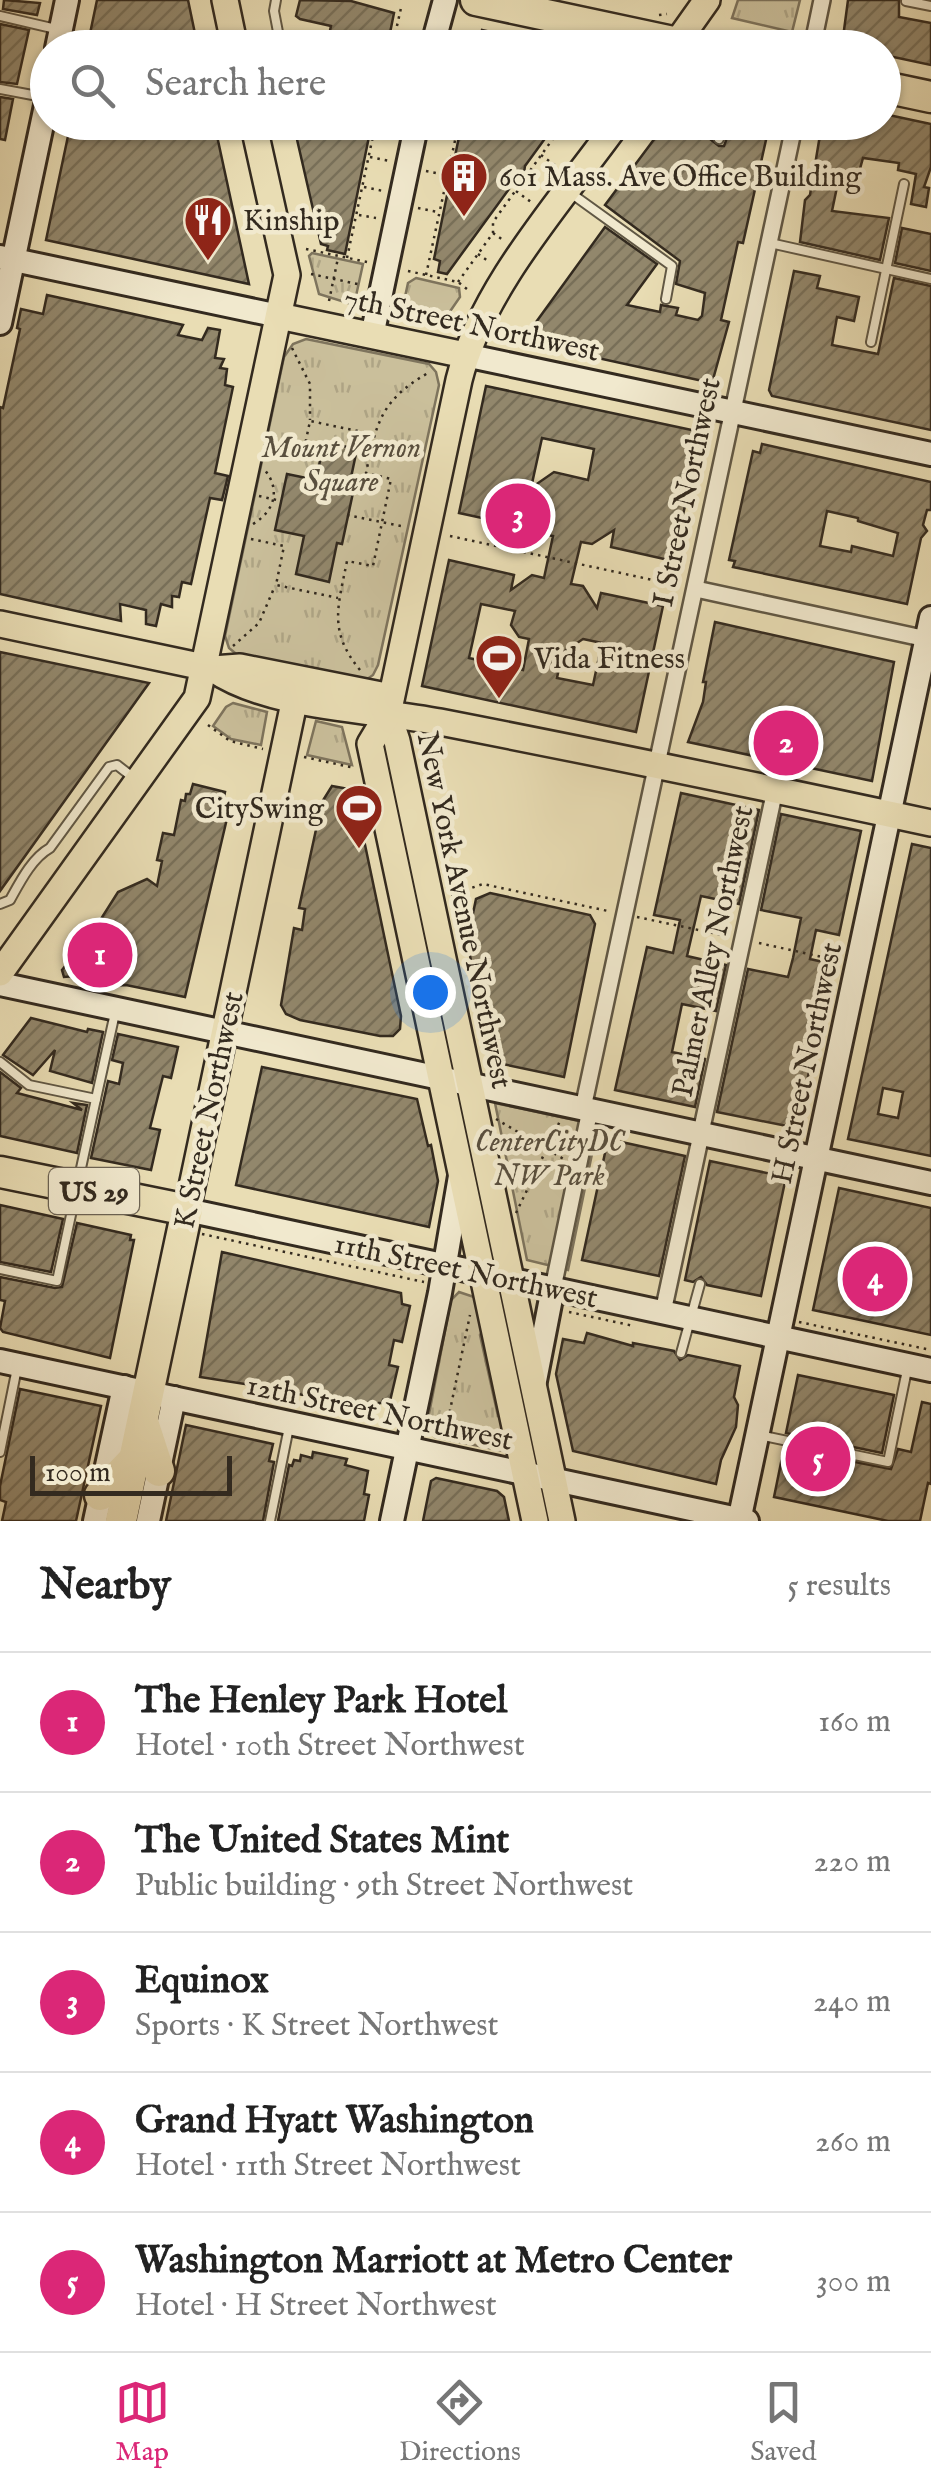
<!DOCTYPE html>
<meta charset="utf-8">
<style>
:root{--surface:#fff;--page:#f6f6f6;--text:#222;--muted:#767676;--line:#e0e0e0;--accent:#db2777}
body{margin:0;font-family:"IM FELL English",serif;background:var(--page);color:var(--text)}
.scale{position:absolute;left:30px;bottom:25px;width:202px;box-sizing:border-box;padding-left:10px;border:5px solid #332a1f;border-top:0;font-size:28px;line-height:35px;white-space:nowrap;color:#332a1f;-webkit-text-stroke:8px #f1e9ce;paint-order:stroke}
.you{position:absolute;left:430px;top:992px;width:35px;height:35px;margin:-25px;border:8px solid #fff;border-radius:50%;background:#1a73e8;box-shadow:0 0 0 15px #1a73e833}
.badge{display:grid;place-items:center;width:65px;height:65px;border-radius:50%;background:var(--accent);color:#fff;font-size:32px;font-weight:700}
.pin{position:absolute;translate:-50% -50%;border:5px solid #fff;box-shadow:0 2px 10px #0006}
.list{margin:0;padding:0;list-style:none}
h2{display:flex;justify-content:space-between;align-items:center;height:130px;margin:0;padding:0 40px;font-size:42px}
h2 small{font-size:32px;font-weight:400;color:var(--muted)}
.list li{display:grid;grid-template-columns:65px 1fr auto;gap:30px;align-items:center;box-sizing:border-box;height:140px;padding:0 40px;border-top:2px solid var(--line)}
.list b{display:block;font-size:38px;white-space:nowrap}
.list p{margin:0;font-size:32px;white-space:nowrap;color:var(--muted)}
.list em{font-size:32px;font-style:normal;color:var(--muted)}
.icon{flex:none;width:55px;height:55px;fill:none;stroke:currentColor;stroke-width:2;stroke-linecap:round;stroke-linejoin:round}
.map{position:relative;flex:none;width:931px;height:1521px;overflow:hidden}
.search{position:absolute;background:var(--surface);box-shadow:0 2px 8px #0004;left:30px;right:30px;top:30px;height:110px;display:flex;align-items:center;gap:25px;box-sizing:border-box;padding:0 35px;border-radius:55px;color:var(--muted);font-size:38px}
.sheet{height:830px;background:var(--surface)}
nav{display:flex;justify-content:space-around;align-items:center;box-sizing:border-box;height:140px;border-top:2px solid var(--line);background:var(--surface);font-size:28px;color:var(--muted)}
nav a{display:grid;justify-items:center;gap:5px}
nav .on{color:var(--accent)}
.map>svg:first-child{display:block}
.park{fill:url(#park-tufts);stroke:#7e745d;stroke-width:2.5}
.building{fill:url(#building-hatch);stroke:#332a1f;stroke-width:2.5;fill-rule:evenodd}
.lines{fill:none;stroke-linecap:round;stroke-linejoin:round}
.lane-casing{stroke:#605744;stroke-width:12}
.street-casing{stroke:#605744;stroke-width:20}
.secondary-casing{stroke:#332a1f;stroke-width:28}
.primary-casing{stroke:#332a1f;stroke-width:30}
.highway-casing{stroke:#332a1f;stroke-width:35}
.path{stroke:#332a1f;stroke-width:2.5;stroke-dasharray:2.5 5;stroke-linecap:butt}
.lane{stroke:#f1e9ce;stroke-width:8}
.street{stroke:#f1e9ce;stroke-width:15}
.secondary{stroke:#f1e9ce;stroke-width:22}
.primary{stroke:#e9ddb4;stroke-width:25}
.highway{stroke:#e9ddb4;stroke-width:30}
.labels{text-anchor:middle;stroke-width:9;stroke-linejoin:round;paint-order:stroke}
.shield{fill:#f1e9ce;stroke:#6c6354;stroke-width:2.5}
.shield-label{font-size:28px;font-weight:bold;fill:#332a1f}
.poi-label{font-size:30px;fill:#332a1f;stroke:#f1e9ce;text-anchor:start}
.street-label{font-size:30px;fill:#332a1f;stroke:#f1e9ce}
.park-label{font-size:30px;font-style:italic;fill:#594f3e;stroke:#f1e9ce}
</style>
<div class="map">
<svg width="931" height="1521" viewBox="0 0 931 1521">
<defs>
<pattern id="park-tufts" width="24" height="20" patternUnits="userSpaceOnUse" patternTransform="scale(2.5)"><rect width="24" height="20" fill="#cabf9b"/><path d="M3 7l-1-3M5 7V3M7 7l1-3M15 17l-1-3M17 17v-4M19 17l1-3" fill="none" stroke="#aea485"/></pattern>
<pattern id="building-hatch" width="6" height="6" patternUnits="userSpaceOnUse" patternTransform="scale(2.5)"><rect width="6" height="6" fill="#92876c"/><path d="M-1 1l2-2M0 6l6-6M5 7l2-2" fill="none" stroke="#786f58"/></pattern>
</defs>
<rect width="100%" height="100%" fill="#e9ddb4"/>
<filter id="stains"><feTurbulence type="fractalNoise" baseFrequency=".002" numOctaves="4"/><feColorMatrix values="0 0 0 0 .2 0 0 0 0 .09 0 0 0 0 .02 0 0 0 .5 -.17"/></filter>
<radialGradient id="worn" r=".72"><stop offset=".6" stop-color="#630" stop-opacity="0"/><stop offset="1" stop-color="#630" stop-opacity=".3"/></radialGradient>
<g class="park">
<path d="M738,0H800L792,32L732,18Z"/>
<path d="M312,253L363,264L354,305L319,294L309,256Z"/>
<path d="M416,278L459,288L460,297L442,323L401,315L408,283Z"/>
<path d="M306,339L429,364L436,372L439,385L378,665L373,675L363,682L246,662L229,648L225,636L284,357L293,344Z"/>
<path d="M233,703L267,712L261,745L231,739L213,726L226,707Z"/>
<path d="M316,721L342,727L352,765L307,755Z"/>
<path d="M495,1103L598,1125L568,1270L527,1260Z"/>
<path d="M459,1292L477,1298L485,1327L480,1335L498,1416L505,1421L507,1447L503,1451L435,1437L430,1431L429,1414L451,1300Z"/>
</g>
<g class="building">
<path d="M4,0L40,3L37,15L3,9Z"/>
<path d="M97,0H188L198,48H87Z"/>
<path d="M300,0L351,1L394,13L387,48H326L331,26L300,19L296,16Z"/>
<path d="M848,0H899V17L931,23V65L884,55V48L842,45Z"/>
<path d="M0,24L29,30L17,84L0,82Z"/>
<path d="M482,30L541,43L540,48H478Z"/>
<path d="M0,97L13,99L5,140L0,139Z"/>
<path d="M884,114L931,124V167L924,187L929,188L926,207L911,204L916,174L898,170L899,163L863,158L854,190L837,187L832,211L889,218L880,260L800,242L805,200L810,195L820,135L823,136L826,122H884Z"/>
<path d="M71,122H214L249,284L46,240Z"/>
<path d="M293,122H372L345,254L327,250L328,246L321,244Z"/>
<path d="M462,122H557L525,166L523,179L517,178L447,274L438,272L440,261L434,259Z"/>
<path d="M667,122H710L705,135L719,146H724L733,122H770L743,243L738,242L721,320L729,322L712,383L529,343L526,336L605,227L657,264L627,305L660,312L661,305L678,308L676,315L698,320L702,316L705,293L676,284L680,261L605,205Z"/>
<path d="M902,228L931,234V271L895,263Z"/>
<path d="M794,271L820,276L817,288L859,297L854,321L837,317L832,345L878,354L894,278L931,286V430L772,396L769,390Z"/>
<path d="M47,295L183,325L178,335L202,340L208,328L220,330L215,358L224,359L220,368L227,369L225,385L233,387L215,473L228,476L222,500L210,498L191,584L182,582L179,597L172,596V607L161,604L156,626L146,624V610L120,604L121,621L0,594V407L3,408L20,329L17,328L21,309L43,314Z"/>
<path d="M486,386L701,432L673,561L611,547L614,530L592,544L581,542L571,584L583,586L597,608L601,593L663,606L636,732L422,686L449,560L514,575L511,590L532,575L544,578L553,536L542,534L527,513L524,527L459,513ZM542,438L594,449L588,480L554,472L531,488ZM481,604L515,611L511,625L519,637L529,639L523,670L469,658ZM583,639L602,643L593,685L557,678L562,653Z"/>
<path d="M324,442L357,449L349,487L354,488L342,544L337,543L329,582L296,574L304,536L275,530L287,474L316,480Z"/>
<path d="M762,444L931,482V510H927L923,525L927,531L921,538L907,604L733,567L735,561L729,560L753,451L760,453ZM827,511L858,518V521L898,533L893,556L852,546L851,552L820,546Z"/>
<path d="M715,622L894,662L872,781L688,742L703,702L706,682H703Z"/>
<path d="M0,652L149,683L0,891Z"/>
<path d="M193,784L225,792L223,802L226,803L225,809L229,810L185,997L126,985L111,986L76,976L64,977L62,970L94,930L118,892L147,879L157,886L162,861L157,860L163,833L174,835L181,800L185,801L186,794H190Z"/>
<path d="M332,786L348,789L356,802L401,1016L400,1029L393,1036H380L300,1020L286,1014L281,1005L294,928L302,930L305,909L299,908L322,802Z"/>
<path d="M681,793L759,810L739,904L701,896L687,956L726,965L716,1011L682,1004L672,1052L705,1059L695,1107L615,1090L647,947L673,953L680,920L654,915Z"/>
<path d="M781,814L861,831L839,935L816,930L810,959L832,964L797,1128L717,1112L748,969L788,977L793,958L801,918L761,910Z"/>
<path d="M912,844L931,848V1156L848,1139ZM883,1088L903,1092L898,1118L878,1114Z"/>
<path d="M490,893L590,915L595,924L564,1077L493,1062L467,942L476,899Z"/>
<path d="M31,1018L87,1032L88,1029L103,1032L92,1083L50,1071L55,1050L33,1075L3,1055Z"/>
<path d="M118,1034L178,1047L171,1078L163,1076L150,1128L160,1130L151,1170L91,1158L108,1081L119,1084L123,1063L112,1060Z"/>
<path d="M262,1067L417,1099L428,1146L431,1145L438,1181L429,1227L236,1185Z"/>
<path d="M0,1072L21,1088L17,1093L82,1110L73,1103L87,1105L77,1153L0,1136Z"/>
<path d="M608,1139L685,1156L659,1276L582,1260Z"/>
<path d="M710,1161L786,1177L761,1296L707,1285L701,1277L693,1282L685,1280Z"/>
<path d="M839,1188L931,1208V1335L813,1310Z"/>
<path d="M0,1205L63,1219L51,1272L0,1262Z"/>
<path d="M77,1223L131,1235L130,1240H134L110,1358L3,1332L0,1328L5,1301L0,1300V1277L55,1288L62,1287Z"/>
<path d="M222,1252L401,1293L402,1304L410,1306L402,1342L394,1340L389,1365L398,1367L390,1401L383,1400L382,1403H379L376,1412L273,1388L270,1391L258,1389V1386L200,1377Z"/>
<path d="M587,1333L633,1346V1343L674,1351L680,1360L688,1355L740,1366L734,1397L738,1405L736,1427L721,1460L716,1484L573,1451L556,1374L563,1339L584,1343Z"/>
<path d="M798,1375L894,1395L882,1453L786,1433Z"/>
<path d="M20,1389L101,1406L76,1521H2L6,1502L0,1500V1486Z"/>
<path d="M922,1402L931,1404V1484L928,1483L920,1521H888L774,1497L784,1448L891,1469L898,1449L911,1452Z"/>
<path d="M186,1425L273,1444L269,1461L274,1462L263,1521H166Z"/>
<path d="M313,1452L347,1459L345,1465L368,1471L364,1494L369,1495L364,1521H278L289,1465L292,1466L294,1460L300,1461L301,1455L312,1458Z"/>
<path d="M436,1478L497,1491L504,1497L509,1521H423L431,1481Z"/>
</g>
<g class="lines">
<g class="lane-casing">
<g id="lane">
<path d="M276,0L274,11L278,32"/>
<path d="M906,1L931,6"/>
<path d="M0,16L56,29"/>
<path d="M0,89L43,97"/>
<path d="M719,139L726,122"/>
<path d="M572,194L672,266L666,299"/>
<path d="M770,243L931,279"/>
<path d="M871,342L904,184"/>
<path d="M0,904L10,900C20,882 32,858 50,848L109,767L117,765L135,779"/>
<path d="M0,1062L29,1085L96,1099L78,1182"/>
<path d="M96,1099L115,1013"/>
<path d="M0,1269L57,1281L75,1196"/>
<path d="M681,1353L700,1284"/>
<path d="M759,1435L888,1462L907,1370"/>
<path d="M0,1452L17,1368"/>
<path d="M270,1521L289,1427"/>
</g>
</g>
<g class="street-casing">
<g id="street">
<path d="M812,48L822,0"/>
<path d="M696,589L931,640"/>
<path d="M583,1108L795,122"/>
<path d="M703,1123L775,790"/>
<path d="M553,1288L590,1110"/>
<path d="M663,1312L699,1144"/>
</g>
</g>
<g class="secondary-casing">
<g id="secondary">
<path d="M57,48L67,0"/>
<path d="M432,48L445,0"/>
<path d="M0,257L279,316"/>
<path d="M0,323L48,96"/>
<path d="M372,336L417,122"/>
<path d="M465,355L931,454"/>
<path d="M0,984L931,1183"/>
<path d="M187,1210L931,1370"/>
<path d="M0,1361L747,1521"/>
<path d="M534,1386L553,1288"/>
<path d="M95,1521L124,1387"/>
<path d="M148,1521L174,1398"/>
<path d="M392,1521L440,1293L460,1176"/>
<path d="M739,1521L931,618"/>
</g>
</g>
<g class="primary-casing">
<g id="primary">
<path d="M225,0L235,48"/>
<path d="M673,48L707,0"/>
<path d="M279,316L465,355"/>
<path d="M0,624L213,669L240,667L391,697"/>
<path d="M213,669C270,708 372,709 440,722C604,754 768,788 931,823"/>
<path d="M388,714L397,741L562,1521"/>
<path d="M0,973L197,698L287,275L253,122"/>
<path d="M187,1210L295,698"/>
<path d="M535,1521L370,744L388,714L459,380C482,287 562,200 618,122"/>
</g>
</g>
<g class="highway-casing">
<g id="highway">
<path d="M476,0L701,48"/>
<path d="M884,87L931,97"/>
<path d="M0,1172L187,1210L121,1521"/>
<path d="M143,1422L159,1471"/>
<path d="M100,1495L134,1459"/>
</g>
</g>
<g class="path">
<path d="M659,15L667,14"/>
<path d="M395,42L414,46"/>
<path d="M392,48L401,8"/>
<path d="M474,48L479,26"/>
<path d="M570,122L582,131"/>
<path d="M435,127L455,131"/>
<path d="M541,155L556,166"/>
<path d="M370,157L390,161"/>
<path d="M426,171L446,175"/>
<path d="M364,187L383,191"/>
<path d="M516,191L531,202"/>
<path d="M418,208L438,212"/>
<path d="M359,215L376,218"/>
<path d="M493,233L503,240"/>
<path d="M306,249L367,262"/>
<path d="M478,254L488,261"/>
<path d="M347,258L376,122"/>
<path d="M408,271L458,282L467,289"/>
<path d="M311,274L362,285"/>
<path d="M426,275L459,122"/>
<path d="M458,282L493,233V222L565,122"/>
<path d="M329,301L338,258"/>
<path d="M292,348L310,384V420"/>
<path d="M268,452L302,459L310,421L372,434"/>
<path d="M259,496L281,501"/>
<path d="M347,515L401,526"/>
<path d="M253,524C275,511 281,489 264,469"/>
<path d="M450,536L676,585"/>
<path d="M251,539L284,546L276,585L338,598"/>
<path d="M233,646L259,623L275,586"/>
<path d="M360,670C328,631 338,607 347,561L373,566L391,479L366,473C376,423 381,400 428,373"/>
<path d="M208,725L230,741L263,749"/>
<path d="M304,757L355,768"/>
<path d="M451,895L483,884L608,911"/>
<path d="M637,917L727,936"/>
<path d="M759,943L836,960"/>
<path d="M496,1119L567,1161"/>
<path d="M516,1213L560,1121"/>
<path d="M202,1234L424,1282"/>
<path d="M569,1312L634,1326"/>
<path d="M799,1322L931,1350"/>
<path d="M434,1420L494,1433"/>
<path d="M445,1434L470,1315"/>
</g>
<use href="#lane" class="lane"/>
<use href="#street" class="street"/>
<use href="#secondary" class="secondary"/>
<use href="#primary" class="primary"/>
<use href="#highway" class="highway"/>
</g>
<defs>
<g id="building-pin" transform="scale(2.5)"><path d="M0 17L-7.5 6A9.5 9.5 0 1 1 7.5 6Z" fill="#8f2418" stroke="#f1e9ce"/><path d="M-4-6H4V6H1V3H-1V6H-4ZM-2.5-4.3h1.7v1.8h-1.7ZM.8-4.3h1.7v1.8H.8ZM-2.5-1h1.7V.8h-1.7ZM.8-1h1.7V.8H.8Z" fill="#fff"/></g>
<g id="restaurant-pin" transform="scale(2.5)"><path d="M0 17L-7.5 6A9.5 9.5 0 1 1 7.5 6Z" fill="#8f2418" stroke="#f1e9ce"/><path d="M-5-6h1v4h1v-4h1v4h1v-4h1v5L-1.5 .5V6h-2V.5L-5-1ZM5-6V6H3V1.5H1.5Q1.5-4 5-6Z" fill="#fff"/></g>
<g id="stadium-pin" transform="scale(2.5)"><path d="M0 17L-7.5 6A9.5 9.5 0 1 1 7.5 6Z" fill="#8f2418" stroke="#f1e9ce"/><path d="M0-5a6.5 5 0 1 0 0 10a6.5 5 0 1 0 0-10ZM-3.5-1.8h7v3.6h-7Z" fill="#fff"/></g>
</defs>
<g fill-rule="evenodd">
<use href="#building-pin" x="464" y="176"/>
<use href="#restaurant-pin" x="208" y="220"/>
<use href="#stadium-pin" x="499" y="658"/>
<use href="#stadium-pin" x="359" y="808"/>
</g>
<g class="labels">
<rect class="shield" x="49" y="1168" width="90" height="46" rx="8"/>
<g class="shield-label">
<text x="94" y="1201">US 29</text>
</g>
<g class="poi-label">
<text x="499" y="186">601 Mass. Ave Office Building</text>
<text x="243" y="230">Kinship</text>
<text x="534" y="668">Vida Fitness</text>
<text x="324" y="818" text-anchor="end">CitySwing</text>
</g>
<g class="street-label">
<text transform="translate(472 324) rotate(12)" y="10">7th Street Northwest</text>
<text transform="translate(686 492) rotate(-78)" y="10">I Street Northwest</text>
<text transform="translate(465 910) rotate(78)" y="10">New York Avenue Northwest</text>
<text transform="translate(712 951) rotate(-78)" y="10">Palmer Alley Northwest</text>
<text transform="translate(806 1063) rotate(-78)" y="10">H Street Northwest</text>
<text transform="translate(208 1110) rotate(-78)" y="10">K Street Northwest</text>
<text transform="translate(466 1270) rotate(12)" y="10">11th Street Northwest</text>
<text transform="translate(380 1412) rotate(12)" y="10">12th Street Northwest</text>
</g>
<g class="park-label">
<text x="341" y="457">Mount Vernon<tspan x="341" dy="34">Square</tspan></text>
<text x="549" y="1151">CenterCityDC<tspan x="549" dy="34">NW Park</tspan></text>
</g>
</g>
<rect width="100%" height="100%" filter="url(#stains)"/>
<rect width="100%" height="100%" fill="url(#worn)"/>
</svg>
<div class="scale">100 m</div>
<div class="you"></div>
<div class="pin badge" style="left:100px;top:955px">1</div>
<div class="pin badge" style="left:786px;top:743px">2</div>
<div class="pin badge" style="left:518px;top:516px">3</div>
<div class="pin badge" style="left:875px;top:1279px">4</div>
<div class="pin badge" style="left:818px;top:1459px">5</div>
<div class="search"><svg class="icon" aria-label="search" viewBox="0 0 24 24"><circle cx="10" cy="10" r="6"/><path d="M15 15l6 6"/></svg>Search here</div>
</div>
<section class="sheet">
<h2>Nearby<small>5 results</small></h2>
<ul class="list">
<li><span class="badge">1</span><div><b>The Henley Park Hotel</b><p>Hotel · 10th Street Northwest</p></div><em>160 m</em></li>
<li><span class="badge">2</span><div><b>The United States Mint</b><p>Public building · 9th Street Northwest</p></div><em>220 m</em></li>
<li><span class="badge">3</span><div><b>Equinox</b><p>Sports · K Street Northwest</p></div><em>240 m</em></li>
<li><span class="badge">4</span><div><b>Grand Hyatt Washington</b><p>Hotel · 11th Street Northwest</p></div><em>260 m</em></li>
<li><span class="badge">5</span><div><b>Washington Marriott at Metro Center</b><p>Hotel · H Street Northwest</p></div><em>300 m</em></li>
</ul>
</section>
<nav>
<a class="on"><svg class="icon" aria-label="map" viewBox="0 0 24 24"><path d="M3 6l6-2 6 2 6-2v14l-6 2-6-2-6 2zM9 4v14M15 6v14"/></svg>Map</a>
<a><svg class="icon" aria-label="directions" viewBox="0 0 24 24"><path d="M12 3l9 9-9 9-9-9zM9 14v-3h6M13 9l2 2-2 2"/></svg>Directions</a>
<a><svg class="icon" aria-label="saved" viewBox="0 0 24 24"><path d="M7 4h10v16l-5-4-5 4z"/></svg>Saved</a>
</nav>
